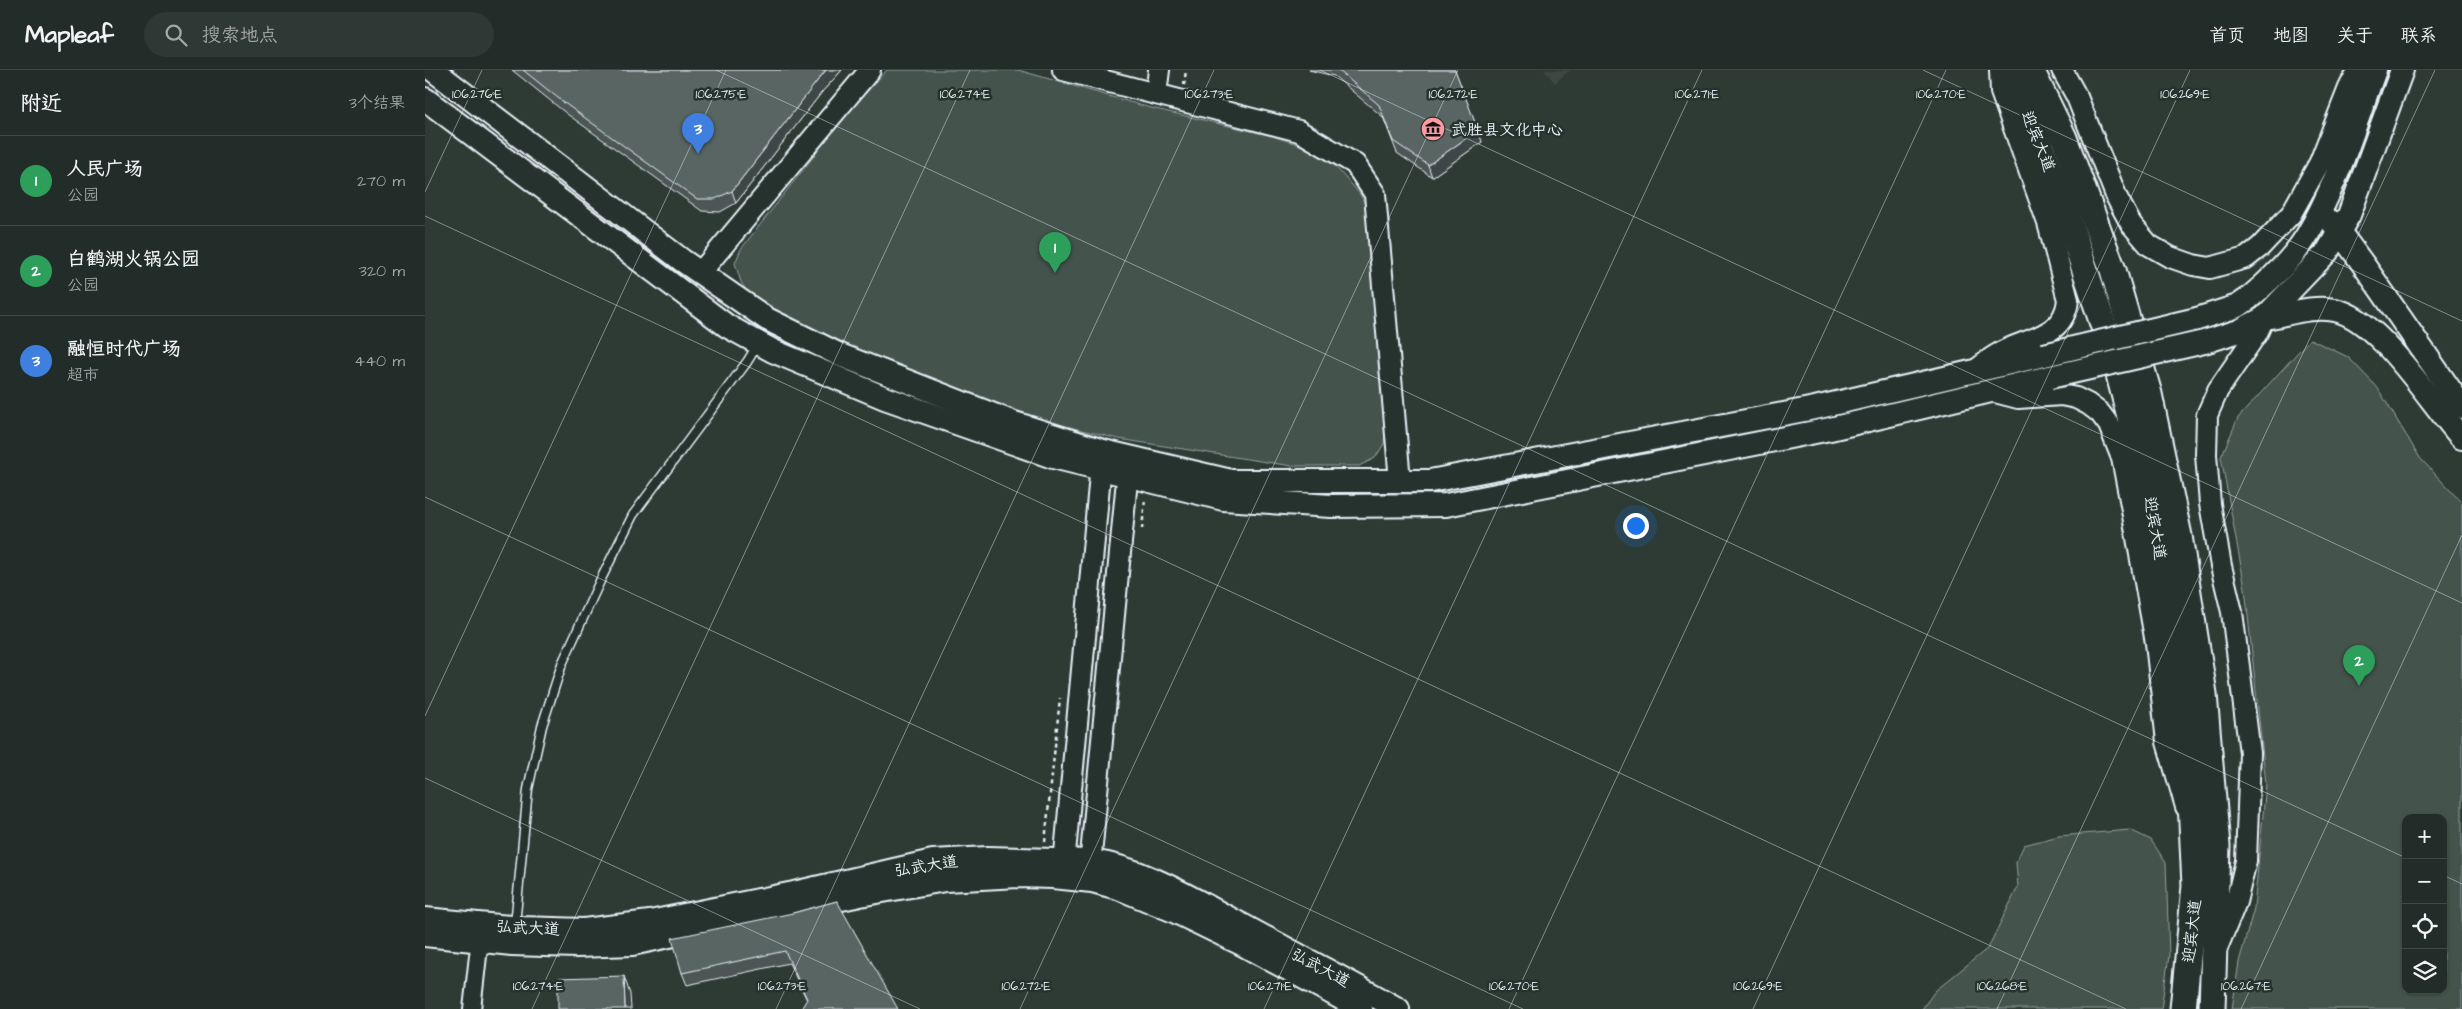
<!DOCTYPE html>
<html lang="zh">
<meta charset="utf-8">
<style>
:root{--surface:#222c28;--page:#2e3834;--text:#f1f3f6;--muted:#a2a7a8;--line:#3f4845;--accent:#ea580c}
body{margin:0;font-family:"Architects Daughter","LXGW WenKai TC",sans-serif;background:var(--page);color:var(--text)}
.controls{position:absolute;right:15px;bottom:15px;display:grid;overflow:hidden;border-radius:10px;box-shadow:0 1px 4px #0004}
.controls button{width:45px;height:45px;display:grid;place-items:center;padding:0;border:0;border-bottom:1px solid var(--line);background:var(--surface);color:var(--text);font:25px sans-serif}
.you{position:absolute;left:1210px;top:455px;width:18px;height:18px;margin:-12px;border:4px solid #fff;border-radius:50%;background:#1a73e8;box-shadow:0 0 0 8px #1a73e833}
.badge{display:grid;place-items:center;width:32px;height:32px;border-radius:50%;background:var(--accent);color:#fff;font-size:16px;font-weight:700}
.pin{position:absolute;translate:-50% -41px;filter:drop-shadow(0 1px 2px #0008)}
.pin::after{content:'';position:absolute;top:26px;width:18px;height:15px;background:inherit;clip-path:polygon(0 0,100% 0,50% 100%)}
.list{margin:0;padding:0;list-style:none}
h2{display:flex;justify-content:space-between;align-items:center;height:65px;margin:0;padding:0 20px;font-size:21px}
h2 small{font-size:16px;font-weight:400;color:var(--muted)}
.list li{display:grid;grid-template-columns:32px 1fr auto;gap:15px;align-items:center;box-sizing:border-box;height:90px;padding:0 20px;border-top:1px solid var(--line)}
.list b{display:block;font-size:19px;white-space:nowrap}
.list p{margin:0;font-size:16px;white-space:nowrap;color:var(--muted)}
.list em{font-size:16px;font-style:normal;color:var(--muted)}
.icon{flex:none;width:28px;height:28px;fill:none;stroke:currentColor;stroke-width:2;stroke-linecap:round;stroke-linejoin:round}
.map{position:relative;flex:none;width:2037px;height:939px;overflow:hidden}
header{display:flex;align-items:center;gap:30px;box-sizing:border-box;height:70px;padding:0 25px;background:var(--surface);border-bottom:1px solid var(--line)}
header strong{font-size:24px}
nav{display:flex;gap:28px;margin-inline-start:auto;font-size:18px}
.search{width:350px;height:45px;background:var(--page);display:flex;align-items:center;gap:12px;box-sizing:border-box;padding:0 18px;border-radius:28px;color:var(--muted);font-size:19px}
main{display:flex}
aside{flex:1;background:var(--surface)}
.map>svg:first-child{display:block}
.built{fill:#3b4843}
.green{fill:#45524e;stroke:#96a2a3;fill-rule:evenodd}
.lines{fill:none;stroke-linecap:round;stroke-linejoin:round}
.service-casing{stroke:#e8f1f8;stroke-width:11}
.minor-casing{stroke:#e8f1f8;stroke-width:20}
.tertiary-casing{stroke:#e8f1f8;stroke-width:24}
.secondary-casing{stroke:#e8f1f8;stroke-width:26}
.primary-casing{stroke:#e8f1f8;stroke-width:29}
.path{stroke:#e8f1f8;stroke-width:2.5;stroke-dasharray:4 4;stroke-linecap:butt}
.service{stroke:#26332d;stroke-width:8}
.minor{stroke:#26332d;stroke-width:16}
.tertiary{stroke:#26332d;stroke-width:20}
.secondary{stroke:#26332d;stroke-width:22}
.primary{stroke:#26332d;stroke-width:25}
.secondary-bridge-casing{stroke:#e8f1f8;stroke-width:26;stroke-linecap:butt}
.secondary-bridge{stroke:#26332d;stroke-width:22}
.wall{fill:#4d5755;stroke:#e8f1f8}
.shaded-wall{fill:#3e4745;stroke:#e8f1f8}
.building{fill:#596563;stroke:#e8f1f8}
.ticks{fill:none;stroke:#e8f1f8;stroke-width:1;stroke-opacity:0.45}
.labels{text-anchor:middle;stroke-width:5;stroke-linejoin:round;paint-order:stroke}
.poi-label{font-size:16px;fill:#e8f1f8;stroke:#26332d;text-anchor:start}
.street-label{font-size:16px;fill:#e8f1f8;stroke:#26332d}
.ticks-label{font-size:12px;text-anchor:middle;fill:#e8f1f8;stroke:#26332d;stroke-width:5;stroke-linejoin:round;paint-order:stroke}
</style>
<header>
<strong>Mapleaf</strong>
<div class="search"><svg class="icon" aria-label="search" viewBox="0 0 24 24"><circle cx="10" cy="10" r="6"/><path d="M15 15l6 6"/></svg>搜索地点</div>
<nav><a>首页</a><a>地图</a><a>关于</a><a>联系</a></nav>
</header>
<main>
<aside>
<h2>附近<small>3个结果</small></h2>
<ul class="list">
<li><span class="badge" style="background:#2e9e5b">1</span><div><b>人民广场</b><p>公园</p></div><em>270 m</em></li>
<li><span class="badge" style="background:#2e9e5b">2</span><div><b>白鹤湖火锅公园</b><p>公园</p></div><em>320 m</em></li>
<li><span class="badge" style="background:#3f7fe0">3</span><div><b>融恒时代广场</b><p>超市</p></div><em>440 m</em></li>
</ul>
</aside>
<div class="map">
<svg width="2037" height="939" viewBox="0 0 2037 939">
<rect width="100%" height="100%" fill="#2e3b35"/>
<filter id="ink" filterUnits="userSpaceOnUse"><feTurbulence type="fractalNoise" baseFrequency=".02" numOctaves="2"/><feDisplacementMap in="SourceGraphic" scale="10" xChannelSelector="R" yChannelSelector="G"/><feConvolveMatrix kernelMatrix="1 2 1 2 8 2 1 2 1" color-interpolation-filters="sRGB"/></filter>
<g filter="url(#ink)">
<path class="built" d="M1119,0H1145L1130,13Z"/>
<g class="green">
<path d="M462,0H593L722,37L847,66L885,78L910,96L935,124L944,143L961,349L959,374L950,388L934,396H867L694,369L619,351L419,273L348,239L323,223L316,212L310,193L316,179L425,40Z"/>
<path d="M1885,269L1923,287L1952,317L1995,388L2037,433V939H1807L1814,892L1829,838L1841,714L1820,518L1796,387L1813,348ZM1981,748H2018V920H1981Z"/>
<path d="M1705,760L1726,770L1741,793L1744,886L1736,939H1497L1510,921L1563,878L1593,817L1591,792L1599,775L1634,766Z"/>
</g>
<g class="lines">
<g class="service-casing">
<path id="service" d="M90,855L103,719L117,656L137,594L175,511L208,445L322,292L333,274"/>
</g>
<g class="minor-casing">
<path id="minor" d="M47,939L56,859"/>
</g>
<g class="tertiary-casing">
<g id="tertiary">
<path d="M638,0L874,61L930,94L950,124L975,411"/>
<path d="M1637,0L1652,27L1692,128L1706,154L1724,175L1745,187L1768,195L1785,198L1821,188L1835,177L1866,144L1895,92L1926,13L1936,0"/>
<path d="M731,24L734,0"/>
<path d="M275,203L445,0"/>
<path d="M1551,300C1558,295 1565,288 1573,284C1599,268 1639,269 1643,230L1623,153L1576,22L1575,0"/>
<path d="M1566,321L1593,328L1636,325L1651,328L1663,334L1675,343L1684,355L1697,388L1707,440L1731,573L1742,672L1761,737"/>
<path d="M638,805L677,383"/>
<path d="M664,806L704,389"/>
<path d="M1792,878L1811,832L1821,791L1825,683L1807,542L1796,496L1785,434L1781,385L1782,345L1793,320L1832,263L1839,248"/>
</g>
</g>
<g class="secondary-casing">
<g id="secondary">
<path d="M8,0L258,191L342,249L415,285L589,353L678,381L806,411H1005L1390,338L1619,285"/>
<path d="M0,29L302,256L348,281L460,328L628,387L798,429L906,436L1021,435L1405,359L1625,307"/>
<path d="M1907,152L1938,194L2037,337"/>
<path d="M1839,248C1861,245 1887,235 1910,240C1955,249 2006,334 2037,368"/>
<path d="M1772,249L1813,236L1823,229C1842,213 1868,188 1881,167C1912,116 1929,56 1950,0"/>
<path d="M1779,272L1814,261L1839,248L1902,182L1924,145L1977,0"/>
<path d="M0,849L97,858L159,860L225,852L369,823L508,791L563,788L665,791C720,798 771,831 819,856C870,884 922,910 973,939"/>
<path d="M0,865L87,874L152,876L207,874L435,825L520,810L593,806L628,807L667,811L696,819L749,841L817,874L936,939"/>
</g>
</g>
<g class="primary-casing">
<g id="primary">
<path d="M1581,0L1598,32L1637,131L1691,293L1723,415L1746,549L1765,710L1770,816L1758,939"/>
<path d="M1606,0L1639,68L1688,200L1724,324L1754,466L1779,624L1792,776L1787,939"/>
</g>
</g>
<g class="path">
<path d="M759,15L761,0"/>
<path d="M717,459L720,429"/>
<path d="M620,772L635,628"/>
</g>
<use href="#service" class="service"/>
<use href="#minor" class="minor"/>
<use href="#tertiary" class="tertiary"/>
<use href="#secondary" class="secondary"/>
<use href="#primary" class="primary"/>
<g class="secondary-bridge-casing">
<g id="secondary-bridge">
<path d="M1619,285L1772,249"/>
<path d="M1625,307L1779,272"/>
</g>
</g>
<use href="#secondary-bridge" class="secondary-bridge"/>
</g>
<g class="wall">
<path d="M87,0H417L397,22L311,133L295,142L277,141L142,44Z"/>
<path d="M884,0H1030L1057,72L1007,107L972,83L958,47L909,6Z"/>
<path d="M412,831L382,930L364,893L262,915L257,903L368,843Z"/>
</g>
<g class="shaded-wall">
<path d="M401,0H417L397,22L311,133L307,121L393,10Z"/>
<path d="M1053,60L1057,72L1007,107L1003,95Z"/>
<path d="M199,906L205,924L206,939H200Z"/>
</g>
<g class="building">
<path d="M98,0H401L393,10L307,121L290,129H272L138,32Z"/>
<path d="M913,0H1030L1053,60L1003,95L968,71L954,35Z"/>
<path d="M412,831L473,939H376L382,929L360,881L257,903L247,868L368,843Z"/>
<path d="M199,906L200,939H133V908Z"/>
</g>
</g>
<path class="ticks" d="M291,0L1981,788M895,0L2037,533M1498,0L2037,251M0,122L57,0M0,146L1701,939M0,427L1098,939M0,646L301,0M0,708L495,939M2018,805L2037,814M107,939L545,0M351,939L789,0M595,939L1033,0M839,939L1277,0M1084,939L1521,0M1328,939L1765,0M1572,939L2010,0M1816,939L2037,465"/>
<defs>
<g id="museum-disc" transform="scale(1.25)"><circle r="9.5" fill="#ff9aa2" stroke="#26332d"/><path d="M0-6L6-3V-2H-6V-3ZM-5-1h2V3h-2ZM-1-1h2V3h-2ZM3-1h2V3H3ZM-6 4H6V6H-6Z" fill="#111"/></g>
</defs>
<g fill-rule="evenodd">
<use href="#museum-disc" x="1008" y="59"/>
</g>
<g class="labels">
<g class="poi-label">
<text x="1026" y="65">武胜县文化中心</text>
</g>
<g class="street-label">
<text transform="translate(1614 71) rotate(68)" y="6">迎宾大道</text>
<text transform="translate(1731 458) rotate(80)" y="6">迎宾大道</text>
<text transform="translate(501 795) rotate(-9)" y="6">弘武大道</text>
<text transform="translate(103 857) rotate(3)" y="6">弘武大道</text>
<text transform="translate(1766 861) rotate(-84)" y="6">迎宾大道</text>
<text transform="translate(896 897) rotate(28)" y="6">弘武大道</text>
</g>
</g>
<g class="ticks-label">
<text x="52" y="28">106.276°E</text>
<text x="296" y="28">106.275°E</text>
<text x="540" y="28">106.274°E</text>
<text x="784" y="28">106.273°E</text>
<text x="1028" y="28">106.272°E</text>
<text x="1272" y="28">106.271°E</text>
<text x="1516" y="28">106.270°E</text>
<text x="1760" y="28">106.269°E</text>
<text x="113" y="920">106.274°E</text>
<text x="357" y="920">106.273°E</text>
<text x="601" y="920">106.272°E</text>
<text x="845" y="920">106.271°E</text>
<text x="1333" y="920">106.269°E</text>
<text x="1577" y="920">106.268°E</text>
<text x="1821" y="920">106.267°E</text>
<text x="1089" y="920">106.270°E</text>
</g>
</svg>
<div class="controls">
<button>+</button>
<button>−</button>
<button><svg class="icon" aria-label="locate" viewBox="0 0 24 24"><circle cx="12" cy="12" r="6"/><path d="M12 2v4M12 18v4M2 12h4M18 12h4"/></svg></button>
<button><svg class="icon" aria-label="layers" viewBox="0 0 24 24"><path d="M12 4l9 5-9 5-9-5zM3 14l9 5 9-5"/></svg></button>
</div>
<div class="you"></div>
<div class="pin badge" style="left:630px;top:203px;background:#2e9e5b">1</div>
<div class="pin badge" style="left:1934px;top:616px;background:#2e9e5b">2</div>
<div class="pin badge" style="left:273px;top:84px;background:#3f7fe0">3</div>
</div>
</main>
